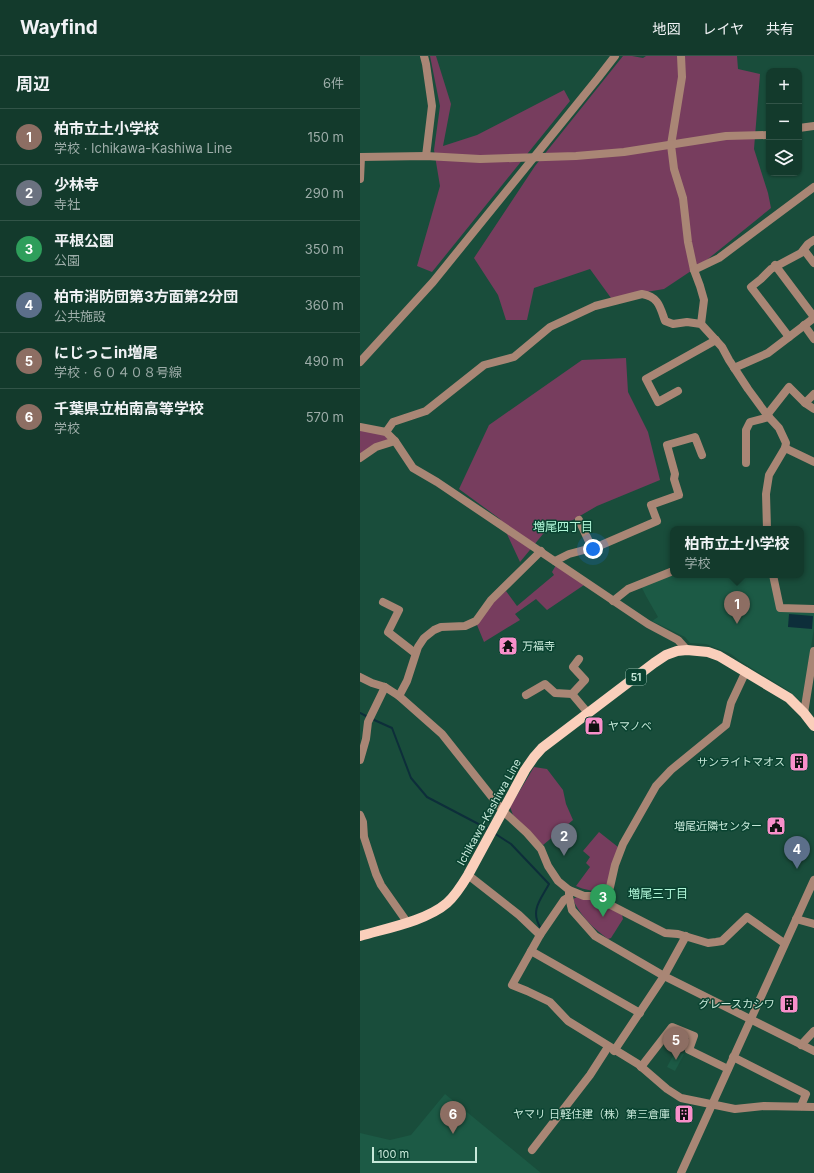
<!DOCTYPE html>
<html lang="ja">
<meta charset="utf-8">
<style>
:root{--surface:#133a2c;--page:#204538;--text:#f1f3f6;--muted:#9dada9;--line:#325448;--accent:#90b9f0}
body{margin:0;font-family:Inter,"Noto Sans JP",sans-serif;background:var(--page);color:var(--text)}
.controls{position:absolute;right:12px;top:12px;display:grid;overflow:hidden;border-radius:8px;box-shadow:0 1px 3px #0004}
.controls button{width:36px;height:36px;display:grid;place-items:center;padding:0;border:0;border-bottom:1px solid var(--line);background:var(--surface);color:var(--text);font:20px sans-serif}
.scale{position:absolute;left:12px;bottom:10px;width:105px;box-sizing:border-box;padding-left:4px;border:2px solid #c7e8d9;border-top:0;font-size:11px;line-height:14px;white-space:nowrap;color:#c7e8d9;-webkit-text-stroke:3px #0a4331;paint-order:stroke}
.you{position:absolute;left:233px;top:493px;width:14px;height:14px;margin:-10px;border:3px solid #fff;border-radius:50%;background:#1a73e8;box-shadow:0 0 0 6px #1a73e833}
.badge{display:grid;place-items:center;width:26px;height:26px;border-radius:50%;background:var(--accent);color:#fff;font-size:13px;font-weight:700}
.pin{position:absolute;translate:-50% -33px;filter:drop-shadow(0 1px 2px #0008)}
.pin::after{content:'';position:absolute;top:21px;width:14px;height:12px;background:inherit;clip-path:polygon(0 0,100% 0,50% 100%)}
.popup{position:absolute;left:310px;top:470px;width:134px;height:52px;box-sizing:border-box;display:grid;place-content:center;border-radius:8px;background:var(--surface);filter:drop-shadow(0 1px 3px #0005);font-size:13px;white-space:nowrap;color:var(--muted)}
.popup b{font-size:15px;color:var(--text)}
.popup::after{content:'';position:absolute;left:50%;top:100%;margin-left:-8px;border:8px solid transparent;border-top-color:var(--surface)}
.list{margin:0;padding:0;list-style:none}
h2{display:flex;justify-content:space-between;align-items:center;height:52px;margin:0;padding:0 16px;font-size:17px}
h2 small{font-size:13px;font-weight:400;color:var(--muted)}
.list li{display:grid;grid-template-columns:26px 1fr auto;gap:12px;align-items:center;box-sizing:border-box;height:56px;padding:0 16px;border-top:1px solid var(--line)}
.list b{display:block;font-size:15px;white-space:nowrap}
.list p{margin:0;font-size:13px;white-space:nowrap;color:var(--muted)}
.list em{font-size:13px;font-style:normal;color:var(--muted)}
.icon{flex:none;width:22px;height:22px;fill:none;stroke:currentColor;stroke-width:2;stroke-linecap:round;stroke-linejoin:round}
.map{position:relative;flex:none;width:454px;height:1117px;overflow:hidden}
header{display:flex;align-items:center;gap:24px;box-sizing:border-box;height:56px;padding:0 20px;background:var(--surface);border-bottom:1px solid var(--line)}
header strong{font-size:19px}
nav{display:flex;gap:22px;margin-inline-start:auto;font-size:14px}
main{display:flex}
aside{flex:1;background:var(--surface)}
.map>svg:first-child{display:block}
.built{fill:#1c5a45}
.green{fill:#773d5e}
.water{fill:#0d2e3a}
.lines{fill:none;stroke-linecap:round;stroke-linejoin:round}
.stream{stroke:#0d2e3a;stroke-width:2}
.minor{stroke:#a98675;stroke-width:8}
.major{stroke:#facfbb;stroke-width:10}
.labels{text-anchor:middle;stroke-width:3;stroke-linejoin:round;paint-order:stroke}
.shield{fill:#0a4331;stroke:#8eb6a7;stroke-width:1}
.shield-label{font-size:10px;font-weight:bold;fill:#c7e8d9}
.poi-label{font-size:11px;fill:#c7e8d9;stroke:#0a4331;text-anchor:end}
.street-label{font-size:11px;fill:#c7e8d9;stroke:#0a4331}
.neighbourhood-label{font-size:12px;fill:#b0f6d8;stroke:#0a4331}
</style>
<header>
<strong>Wayfind</strong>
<nav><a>地図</a><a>レイヤ</a><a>共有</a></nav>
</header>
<main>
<aside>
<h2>周辺<small>6件</small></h2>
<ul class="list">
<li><span class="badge" style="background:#8d6e63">1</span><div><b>柏市立土小学校</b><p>学校 · Ichikawa-Kashiwa Line</p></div><em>150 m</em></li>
<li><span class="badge" style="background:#6b7280">2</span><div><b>少林寺</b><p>寺社</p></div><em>290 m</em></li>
<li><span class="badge" style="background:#2e9e5b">3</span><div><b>平根公園</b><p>公園</p></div><em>350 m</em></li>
<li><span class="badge" style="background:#5c6f8a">4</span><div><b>柏市消防団第3方面第2分団</b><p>公共施設</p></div><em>360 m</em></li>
<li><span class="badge" style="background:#8d6e63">5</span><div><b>にじっこin増尾</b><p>学校 · ６０４０８号線</p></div><em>490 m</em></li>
<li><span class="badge" style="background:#8d6e63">6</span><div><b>千葉県立柏南高等学校</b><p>学校</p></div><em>570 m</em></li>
</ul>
</aside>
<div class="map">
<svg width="454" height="1117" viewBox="0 0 454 1117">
<rect width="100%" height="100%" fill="#194d3b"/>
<g class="built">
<path d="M313,519H411L418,555L454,556V572L443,644L440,645L429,635L380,605L371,598L346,588L330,587L325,581L292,565L298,561L286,540L281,530Z"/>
<path d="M316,994L324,998L315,1015L307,1011Z"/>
<path d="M85,1038L181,1117H0V1077L30,1084L51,1079Z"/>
</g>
<g class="green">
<path d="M70,0H76L91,48L83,90L117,79L204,34L210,45L72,216L57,210L80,130L74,94L80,50Z"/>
<path d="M263,0H272L283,2L286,0H377L378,13L400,18L394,93L408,137L411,152L343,207L304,233L251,242L230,213L174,232L167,264H146L138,239L114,202L175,110Z"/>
<path d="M266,302L268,336L288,376L300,424L237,450L213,464L183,478L160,506L140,463L99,433L129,369L222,304Z"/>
<path d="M0,374L24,379L29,384L0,399Z"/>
<path d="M196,509L224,529L187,554L176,543L155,558L160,564L124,586L117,569L132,547L146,535L157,550L194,519L192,516Z"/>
<path d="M174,711L187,713L203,734L206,748L213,764L183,789L153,759L150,751Z"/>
<path d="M239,776L258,791L247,829L242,838C233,834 224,834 216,830L230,811L226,807L230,801L223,795Z"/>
<path d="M217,841L233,843L262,859L263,863L251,882L248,883C234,873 219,859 213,843Z"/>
</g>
<path class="water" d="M429,558L453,560L452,573L428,571Z"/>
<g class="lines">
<g class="stream">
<path d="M0,657L8,661"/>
<path d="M12,663L32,672L51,722L67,741L128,773"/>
<path d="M134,777L151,788L189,828C181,843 170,854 180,871"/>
</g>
<g class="minor">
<path d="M64,0L66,8L72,50L66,100"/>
<path d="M321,0L322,21L311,89L314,113L323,142L328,186L334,214L340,230L344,244L341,268"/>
<path d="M439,72L454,70"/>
<path d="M0,101L66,100L120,103L216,100L264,96L366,80L409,79"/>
<path d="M0,123L1,101"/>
<path d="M444,194L454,207"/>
<path d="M415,209L454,261"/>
<path d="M334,214L359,202L454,131"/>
<path d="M444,269L454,283"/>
<path d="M429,281L391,231L401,223L411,213L441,197L448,188L454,184"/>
<path d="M0,306L73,226L238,22L255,0"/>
<path d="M374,312L408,297L454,262"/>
<path d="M318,335L298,346L286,323L356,284"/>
<path d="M445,347L454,338"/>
<path d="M407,359L429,331L445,347L454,353"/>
<path d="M0,371L26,376L35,385L53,412L77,426L288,568L318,584L327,594"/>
<path d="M26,376L33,366L66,355L124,309L154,301L190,271L235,250L282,238C299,241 300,251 305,265L313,268L327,266L341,268L362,291L369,304L388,333L407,359L419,372L426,387L425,392"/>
<path d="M0,402L16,391L35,385"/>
<path d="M386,407V374L390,366L409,361"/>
<path d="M219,464L232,492"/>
<path d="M407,473L406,438L409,419L425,392L454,406"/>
<path d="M195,505L209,498L239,490L297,465L291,449L319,439L314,423L315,418L307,389L335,381L342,399"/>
<path d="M413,519L420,552L454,553"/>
<path d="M253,545L268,533L313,515"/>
<path d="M23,546L39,554L28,576L55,597"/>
<path d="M0,621L12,627L25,631L39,640L82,678L143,755L167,777L181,793L188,810L198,825L209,834V841L212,854L235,880L304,920L454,995"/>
<path d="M212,638L225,624L213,611L219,603"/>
<path d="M166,639L185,628L195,637L212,638L228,657"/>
<path d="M39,640L47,625L58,591L64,582L74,574L81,571L105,570L116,565L131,544L181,495"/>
<path d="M444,657L454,595"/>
<path d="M0,704L6,683L8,666L25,631"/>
<path d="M0,759L3,766L4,781L16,818L21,829L47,866"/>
<path d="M108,819L159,859L180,879"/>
<path d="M209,834L224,840H233L305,877L318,878L348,887L356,886L362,885L387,861L424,887"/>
<path d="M209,841L204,844L180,879L152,929L167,935L190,946L208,965L278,1008L307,1033L321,1042L375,1053L404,1050L454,1051"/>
<path d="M242,844L250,831L255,809L263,788L296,730L311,714L366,669L371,647L386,615"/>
<path d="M436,863L454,868"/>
<path d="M171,895L280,957"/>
<path d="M441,989L454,975"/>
<path d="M254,995L304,920L326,880"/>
<path d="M373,1001L446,1038L441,1050"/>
<path d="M281,1011L312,971L334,980L329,994L368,1013"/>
<path d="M172,1094L230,1019L248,991"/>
<path d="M321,1117L454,824"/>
</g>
<path class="major" d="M0,880C27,872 66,865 87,847C96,839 102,829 108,819L165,714L174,701L182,692L294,607L306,599L317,595L327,594L348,596L359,600L429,642L444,657L454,670"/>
</g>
<defs>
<g id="temple-square" transform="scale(1)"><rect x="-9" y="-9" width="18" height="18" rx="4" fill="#f98fca" stroke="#0a4331"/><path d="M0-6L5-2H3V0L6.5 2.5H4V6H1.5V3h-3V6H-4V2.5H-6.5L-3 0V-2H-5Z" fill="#111"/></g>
<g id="shop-square" transform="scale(1)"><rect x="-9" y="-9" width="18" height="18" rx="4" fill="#f98fca" stroke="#0a4331"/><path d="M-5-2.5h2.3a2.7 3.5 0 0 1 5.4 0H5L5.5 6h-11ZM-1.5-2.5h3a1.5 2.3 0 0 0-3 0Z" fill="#111"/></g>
<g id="building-square" transform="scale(1)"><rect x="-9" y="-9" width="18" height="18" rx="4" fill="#f98fca" stroke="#0a4331"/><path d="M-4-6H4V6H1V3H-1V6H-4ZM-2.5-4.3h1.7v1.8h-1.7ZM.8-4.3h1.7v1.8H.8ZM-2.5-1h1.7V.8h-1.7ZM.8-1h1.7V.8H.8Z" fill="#111"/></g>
<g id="civic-square" transform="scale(1)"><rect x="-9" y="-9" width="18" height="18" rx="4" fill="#f98fca" stroke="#0a4331"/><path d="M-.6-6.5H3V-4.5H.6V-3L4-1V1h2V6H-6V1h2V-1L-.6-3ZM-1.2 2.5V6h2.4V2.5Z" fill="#111"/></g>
</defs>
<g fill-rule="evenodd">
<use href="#temple-square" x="148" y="590"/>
<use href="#shop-square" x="234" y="670"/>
<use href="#building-square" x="439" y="706"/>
<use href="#civic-square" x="416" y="770"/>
<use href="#building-square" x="429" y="948"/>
<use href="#building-square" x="324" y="1058"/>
</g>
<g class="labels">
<rect class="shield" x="266" y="613" width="20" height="16" rx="3"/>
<g class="shield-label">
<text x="276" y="625">51</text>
</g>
<g class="poi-label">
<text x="162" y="594" text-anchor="start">万福寺</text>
<text x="248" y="674" text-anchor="start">ヤマノベ</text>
<text x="425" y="710">サンライトマオス</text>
<text x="402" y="774">増尾近隣センター</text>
<text x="415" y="952">グレースカシワ</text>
<text x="310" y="1062">ヤマリ 日軽住建（株）第三倉庫</text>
</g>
<g class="street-label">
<text transform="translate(129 756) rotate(-61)" y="4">Ichikawa-Kashiwa Line</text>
</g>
<g class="neighbourhood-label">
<text x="203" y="475">増尾四丁目</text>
<text x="298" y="842">増尾三丁目</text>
</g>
</g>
</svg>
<div class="controls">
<button>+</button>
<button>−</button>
<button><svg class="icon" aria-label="layers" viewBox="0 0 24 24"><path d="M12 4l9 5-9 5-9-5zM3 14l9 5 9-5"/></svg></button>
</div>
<div class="scale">100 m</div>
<div class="you"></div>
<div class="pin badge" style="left:377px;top:568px;background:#8d6e63">1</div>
<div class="popup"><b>柏市立土小学校</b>学校</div>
<div class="pin badge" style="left:204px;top:800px;background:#6b7280">2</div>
<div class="pin badge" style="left:243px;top:861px;background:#2e9e5b">3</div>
<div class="pin badge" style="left:437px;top:813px;background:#5c6f8a">4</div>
<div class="pin badge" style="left:316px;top:1004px;background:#8d6e63">5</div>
<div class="pin badge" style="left:93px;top:1078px;background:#8d6e63">6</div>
</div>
</main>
